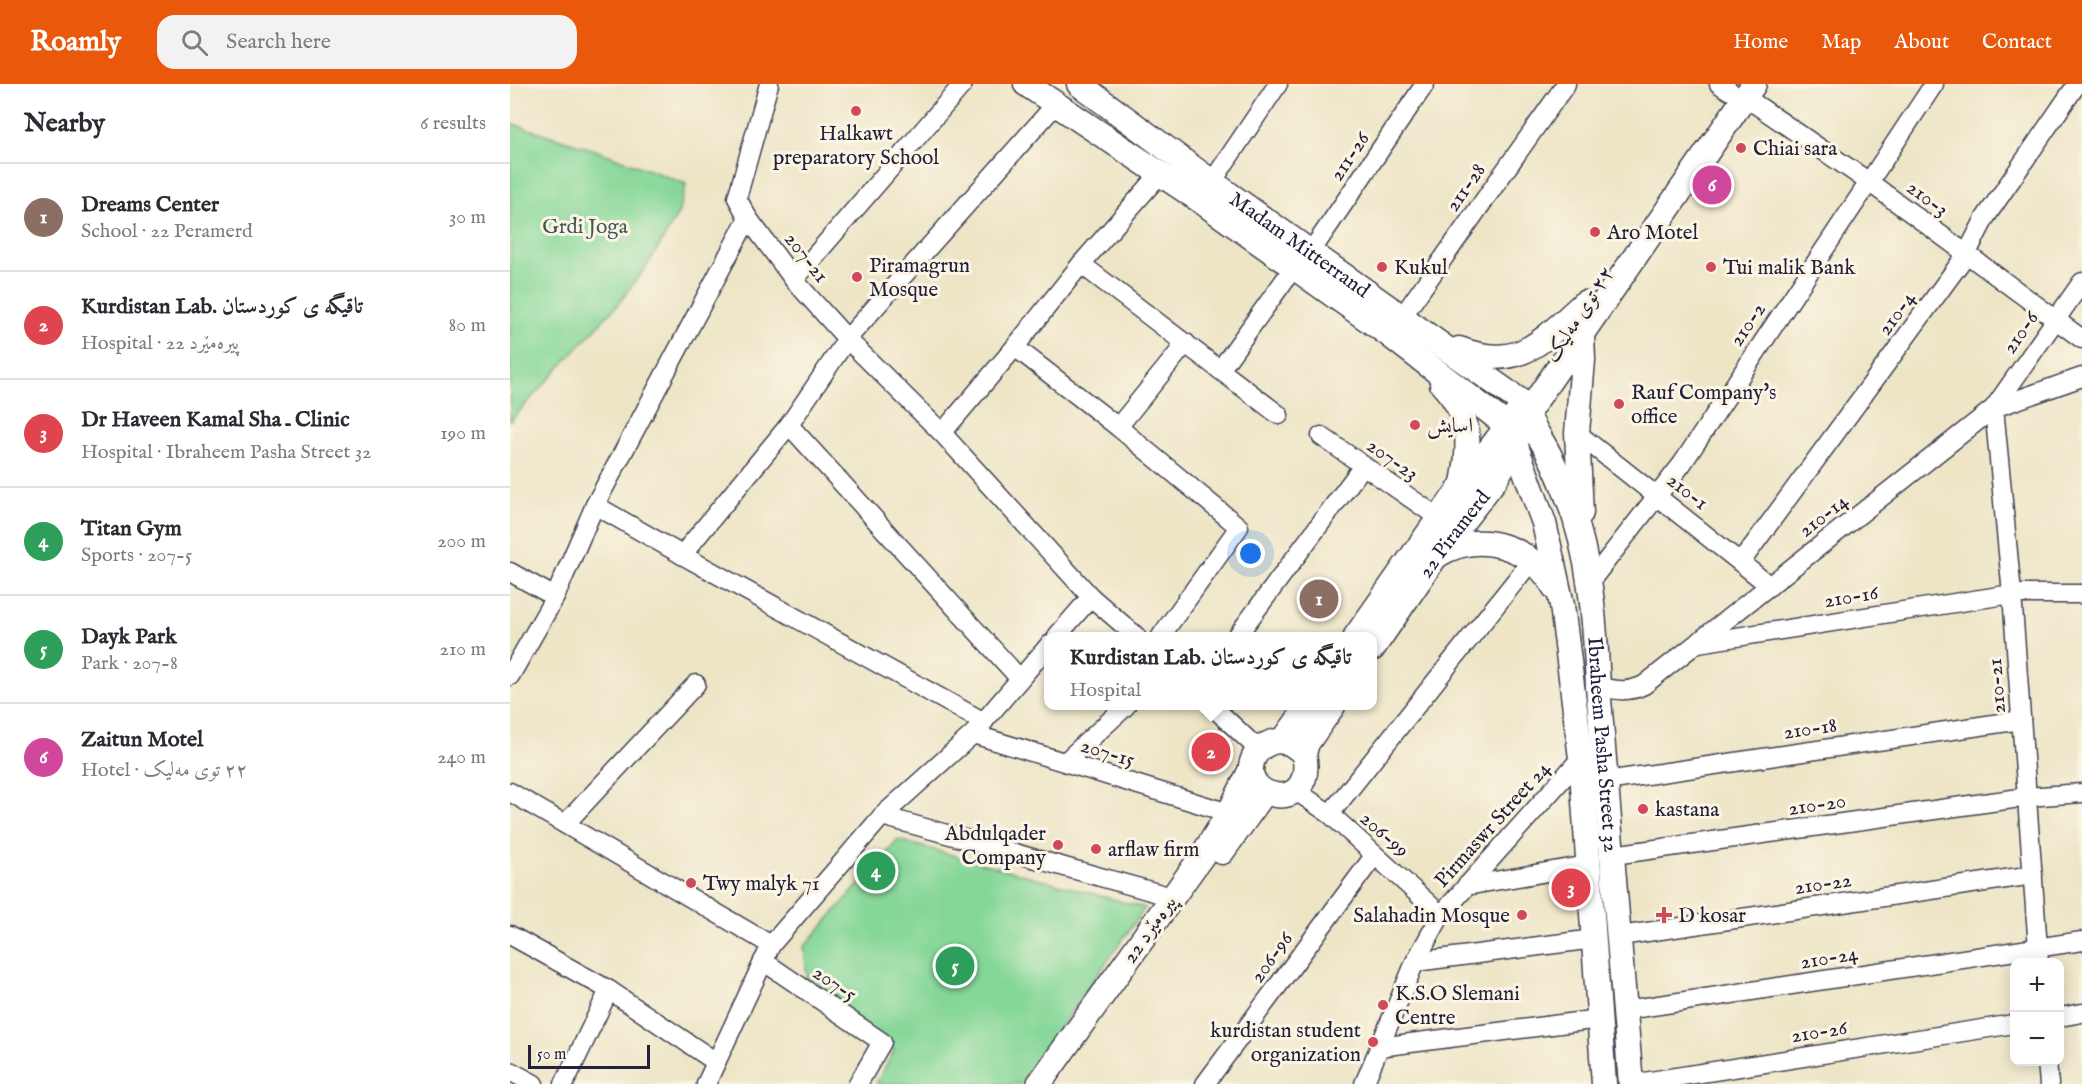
<!DOCTYPE html>
<meta charset="utf-8">
<style>
:root{--surface:#fff;--page:#f2f2f3;--text:#2b2b33;--muted:#7c7c81;--line:#e1e1e2;--accent:#ea580c}
body{margin:0;font-family:"IM FELL English",Amiri,serif;background:var(--page);color:var(--text)}
.controls{position:absolute;right:18px;bottom:18px;display:grid;overflow:hidden;border-radius:12px;box-shadow:0 3px 15px #0003}
.controls button{width:54px;height:54px;display:grid;place-items:center;padding:0;border:0;border-bottom:2px solid var(--line);background:var(--surface);color:var(--text);font:30px sans-serif}
.scale{position:absolute;left:18px;bottom:15px;width:122px;box-sizing:border-box;padding-left:6px;border:3px solid #22223b;border-top:0;font-size:16px;line-height:21px;white-space:nowrap;color:#22223b;-webkit-text-stroke:4px #fcf5e5;paint-order:stroke}
.you{position:absolute;left:741px;top:470px;width:21px;height:21px;margin:-15px;border:4px solid #fff;border-radius:50%;background:#1a73e8;box-shadow:0 0 0 9px #1a73e833}
.badge{display:grid;place-items:center;width:39px;height:39px;border-radius:50%;background:var(--accent);color:#fff;font-size:20px;font-weight:700}
.pin{position:absolute;translate:-50% -50%;border:3px solid #fff;box-shadow:0 2px 6px #0006}
.popup{position:absolute;left:534px;top:548px;width:333px;height:78px;box-sizing:border-box;display:grid;place-content:center;border-radius:12px;background:var(--surface);filter:drop-shadow(0 2px 4px #0005);font-size:20px;white-space:nowrap;color:var(--muted)}
.popup b{font-size:22px;color:var(--text)}
.popup::after{content:'';position:absolute;left:50%;top:100%;margin-left:-12px;border:12px solid transparent;border-top-color:var(--surface)}
.list{margin:0;padding:0;list-style:none}
h2{display:flex;justify-content:space-between;align-items:center;height:78px;margin:0;padding:0 24px;font-size:26px}
h2 small{font-size:20px;font-weight:400;color:var(--muted)}
.list li{display:grid;grid-template-columns:39px 1fr auto;gap:18px;align-items:center;box-sizing:border-box;height:108px;padding:0 24px;border-top:2px solid var(--line)}
.list b{display:block;font-size:22px;white-space:nowrap}
.list p{margin:0;font-size:20px;white-space:nowrap;color:var(--muted)}
.list em{font-size:20px;font-style:normal;color:var(--muted)}
.icon{flex:none;width:33px;height:33px;fill:none;stroke:currentColor;stroke-width:2;stroke-linecap:round;stroke-linejoin:round}
.map{position:relative;flex:none;width:1572px;height:1000px;overflow:hidden}
header{display:flex;align-items:center;gap:36px;box-sizing:border-box;height:84px;padding:0 30px;background:var(--accent);color:#fff}
header strong{font-size:28px}
nav{display:flex;gap:33px;margin-inline-start:auto;font-size:21px}
.search{width:420px;height:54px;background:var(--page);display:flex;align-items:center;gap:15px;box-sizing:border-box;padding:0 21px;border-radius:18px;color:var(--muted);font-size:22px}
main{display:flex}
aside{flex:1;background:var(--surface)}
.map>svg:first-child{display:block}
.green{fill:#85d798;stroke:#547c6a;stroke-width:1.5}
.lines{fill:none;stroke-linecap:round;stroke-linejoin:round}
.minor-casing{stroke:#403f50;stroke-width:21}
.major-casing{stroke:#403f50;stroke-width:27}
.minor{stroke:#fff;stroke-width:18}
.major{stroke:#fff;stroke-width:24}
.poi-dot{fill:#d1495b;stroke:#fcf5e5;stroke-width:2}
.labels{text-anchor:middle;stroke-width:6;stroke-linejoin:round;paint-order:stroke}
.poi-label{font-size:21px;fill:#22223b;stroke:#fcf5e5;text-anchor:start}
.street-label{font-size:21px;fill:#22223b;stroke:#fcf5e5}
.park-label{font-size:21px;fill:#405857;stroke:#fcf5e5}
</style>
<header>
<strong>Roamly</strong>
<div class="search"><svg class="icon" aria-label="search" viewBox="0 0 24 24"><circle cx="10" cy="10" r="6"/><path d="M15 15l6 6"/></svg>Search here</div>
<nav><a>Home</a><a>Map</a><a>About</a><a>Contact</a></nav>
</header>
<main>
<aside>
<h2>Nearby<small>6 results</small></h2>
<ul class="list">
<li><span class="badge" style="background:#8d6e63">1</span><div><b>Dreams Center</b><p>School · 22 Peramerd</p></div><em>30 m</em></li>
<li><span class="badge" style="background:#e0444e">2</span><div><b>Kurdistan Lab. تاقيگه ى كوردستان</b><p>Hospital · 22 پیرەمێرد</p></div><em>80 m</em></li>
<li><span class="badge" style="background:#e0444e">3</span><div><b>Dr Haveen Kamal Sha ـ Clinic</b><p>Hospital · Ibraheem Pasha Street 32</p></div><em>190 m</em></li>
<li><span class="badge" style="background:#2e9e5b">4</span><div><b>Titan Gym</b><p>Sports · 207-5</p></div><em>200 m</em></li>
<li><span class="badge" style="background:#2e9e5b">5</span><div><b>Dayk Park</b><p>Park · 207-8</p></div><em>210 m</em></li>
<li><span class="badge" style="background:#d1479c">6</span><div><b>Zaitun Motel</b><p>Hotel · ٢٢ توی مەلیک</p></div><em>240 m</em></li>
</ul>
</aside>
<div class="map">
<svg width="1572" height="1000" viewBox="0 0 1572 1000">
<rect width="100%" height="100%" fill="#fcf5e5"/>
<filter id="ink" filterUnits="userSpaceOnUse"><feTurbulence type="fractalNoise" baseFrequency=".0167" numOctaves="2"/><feDisplacementMap in="SourceGraphic" scale="12" xChannelSelector="R" yChannelSelector="G"/><feConvolveMatrix kernelMatrix="1 2 1 2 8 2 1 2 1" color-interpolation-filters="sRGB"/></filter>
<filter id="wash" filterUnits="userSpaceOnUse"><feTurbulence type="fractalNoise" baseFrequency=".008" numOctaves="4" result="noise"/><feDisplacementMap in="SourceGraphic" scale="24" xChannelSelector="R" yChannelSelector="G"/><feGaussianBlur stdDeviation="1.35" result="paint"/><feColorMatrix in="noise" values="0 0 0 0 0 0 0 0 0 0 0 0 0 0 0 0 0 1.4 0 .05"/><feComposite in="paint" operator="in"/></filter>
<g filter="url(#wash)">
<rect width="100%" height="100%" fill="#ede5c6"/>
<g class="green">
<path d="M0,39L88,67L176,100L168,130L139,179L110,218L0,337Z"/>
<path d="M388,756L635,824L510,1000H366L384,967L298,901L294,863Z"/>
</g>
</g>
<g filter="url(#ink)">
<g class="lines">
<g class="minor-casing">
<g id="minor">
<path d="M259,0L227,114L238,134L284,196L337,255L432,349L581,513L626,552"/>
<path d="M1209,0L1220,7"/>
<path d="M1235,13L1359,98L1572,255"/>
<path d="M702,98L768,0"/>
<path d="M800,169L915,0"/>
<path d="M571,180L650,90"/>
<path d="M284,196L453,0"/>
<path d="M892,233L1056,0"/>
<path d="M505,263L608,343L729,443L651,552"/>
<path d="M710,286L784,183"/>
<path d="M279,341L510,595"/>
<path d="M608,343L676,259"/>
<path d="M432,349L505,263L571,180L769,331"/>
<path d="M1067,349L1260,502"/>
<path d="M811,352L929,434"/>
<path d="M85,421L172,471L474,638"/>
<path d="M172,471L279,341L337,255L546,20"/>
<path d="M1231,478L1456,171L1475,134L1567,0"/>
<path d="M0,488L45,513"/>
<path d="M1079,499L1172,380L1424,0"/>
<path d="M547,552L581,513"/>
<path d="M727,552L853,382"/>
<path d="M1188,559L1502,510H1572"/>
<path d="M0,592L45,513L85,421L238,134"/>
<path d="M1088,603C1105,606 1118,609 1134,601L1484,324L1572,293"/>
<path d="M702,622L749,666"/>
<path d="M463,650L719,729"/>
<path d="M555,678L616,622"/>
<path d="M1096,697L1511,636"/>
<path d="M786,707L820,730L931,831"/>
<path d="M0,708L261,861"/>
<path d="M820,730L1022,476"/>
<path d="M372,732L662,813"/>
<path d="M55,740L186,600"/>
<path d="M1103,771L1517,713L1572,709"/>
<path d="M956,802L1078,781"/>
<path d="M0,851L99,906L206,978"/>
<path d="M1110,852L1523,791"/>
<path d="M253,877L372,958L348,1000"/>
<path d="M905,878L1084,855"/>
<path d="M1529,878L1502,510L1484,324L1572,198"/>
<path d="M1116,926L1572,857"/>
<path d="M1550,933L1572,929"/>
<path d="M869,963L1090,935"/>
<path d="M1537,978L1539,1000"/>
<path d="M0,987L24,1000"/>
<path d="M54,1000L99,906"/>
<path d="M196,1000L261,861L372,732L463,650L539,561"/>
<path d="M695,1000L864,772"/>
<path d="M854,1000L905,878L931,831L1071,674"/>
<path d="M1121,1000L1504,940"/>
</g>
</g>
<g class="major-casing">
<g id="major">
<path d="M516,0L685,113L878,250L999,343L1034,439L1052,521L1071,674L1094,1000"/>
<path id="s1" d="M569,0L702,98L1013,319C1017,333 1024,343 1031,356C1041,372 1049,391 1056,409C1081,471 1085,538 1088,603L1121,1000"/>
<path d="M949,265C1010,288 1031,257 1074,219"/>
<path d="M932,300C961,331 961,359 953,399"/>
<path d="M1071,429L1067,349L1073,276L1072,250"/>
<path d="M928,471C970,445 1022,463 1045,504"/>
<path d="M846,552L953,400L1005,332"/>
<path id="s2" d="M863,564L926,472L985,396L1005,362L1016,331L1244,0"/>
<path d="M767,657L780,659L794,669C807,735 724,714 744,673C749,663 757,659 767,657Z"/>
<path d="M773,657L798,622"/>
<path d="M794,669L797,659L823,622"/>
<path d="M712,768L755,708"/>
<path d="M529,1000L692,772L719,729L741,685"/>
</g>
</g>
<use href="#minor" class="minor"/>
<use href="#major" class="major"/>
</g>
</g>
<g class="poi-dot">
<circle cx="346" cy="27" r="6"/>
<circle cx="1231" cy="64" r="6"/>
<circle cx="1085" cy="148" r="6"/>
<circle cx="872" cy="183" r="6"/>
<circle cx="1201" cy="183" r="6"/>
<circle cx="347" cy="193" r="6"/>
<circle cx="1109" cy="320" r="6"/>
<circle cx="905" cy="341" r="6"/>
<circle cx="1133" cy="725" r="6"/>
<circle cx="548" cy="761" r="6"/>
<circle cx="586" cy="765" r="6"/>
<circle cx="181" cy="799" r="6"/>
<circle cx="1012" cy="831" r="6"/>
<path d="M1151 822h6v6h6v6h-6v6h-6v-6h-6v-6h6z"/>
<circle cx="873" cy="921" r="6"/>
<circle cx="863" cy="958" r="6"/>
</g>
<g class="labels">
<g class="poi-label">
<text x="346" y="56" text-anchor="middle">Halkawt<tspan x="346" dy="24">preparatory School</tspan></text>
<text x="1243" y="71">Chiai sara</text>
<text x="1097" y="155">Aro Motel</text>
<text x="359" y="188">Piramagrun<tspan x="359" dy="24">Mosque</tspan></text>
<text x="884" y="190">Kukul</text>
<text x="1213" y="190">Tui malik Bank</text>
<text x="1121" y="315">Rauf Company's<tspan x="1121" dy="24">office</tspan></text>
<text x="917" y="348">اسايش</text>
<text x="1145" y="732">kastana</text>
<text x="536" y="756" text-anchor="end">Abdulqader<tspan x="536" dy="24">Company</tspan></text>
<text x="598" y="772">arflaw firm</text>
<text x="193" y="806">Twy malyk 71</text>
<text x="1000" y="838" text-anchor="end">Salahadin Mosque</text>
<text x="1168" y="838">D kosar</text>
<text x="885" y="916">K.S.O Slemani<tspan x="885" dy="24">Centre</tspan></text>
<text x="851" y="953" text-anchor="end">kurdistan student<tspan x="851" dy="24">organization</tspan></text>
</g>
<g class="street-label">
<text transform="translate(839 72) rotate(-56)" y="7">211-26</text>
<text transform="translate(955 103) rotate(-55)" y="7">211-28</text>
<text transform="translate(1418 114) rotate(37)" y="7">210-3</text>
<text dy="7" stroke="none"><textPath href="#s1" startOffset="273">Madam Mitterrand</textPath></text>
<text transform="translate(297 173) rotate(52)" y="7">207-21</text>
<text transform="translate(1386 229) rotate(-54)" y="7">210-4</text>
<text transform="translate(1069 230) rotate(-57)" y="7">٢٢ توی مەلیک</text>
<text transform="translate(1237 240) rotate(-56)" y="7">210-2</text>
<text transform="translate(1510 248) rotate(-55)" y="7">210-6</text>
<text transform="translate(883 375) rotate(35)" y="7">207-23</text>
<text transform="translate(1178 407) rotate(38)" y="7">210-1</text>
<text transform="translate(1313 431) rotate(-38)" y="7">210-14</text>
<text dy="7" stroke="none"><textPath href="#s2" startOffset="140">22 Piramerd</textPath></text>
<text transform="translate(1341 512) rotate(-9)" y="7">210-16</text>
<text transform="translate(1486 602) rotate(-94)" y="7">210-21</text>
<text transform="translate(1300 644) rotate(-8)" y="7">210-18</text>
<text dy="7" stroke="none"><textPath href="#s1" startOffset="902">Ibraheem Pasha Street 32</textPath></text>
<text transform="translate(598 668) rotate(17)" y="7">207-15</text>
<text transform="translate(1307 720) rotate(-8)" y="7">210-20</text>
<text transform="translate(982 740) rotate(-48)" y="7">Pirmaswr Street 24</text>
<text transform="translate(875 750) rotate(42)" y="7">206-99</text>
<text transform="translate(1313 799) rotate(-8)" y="7">210-22</text>
<text transform="translate(639 845) rotate(-55)" y="7">22 پیرەمێرد</text>
<text transform="translate(761 873) rotate(-54)" y="7">206-96</text>
<text transform="translate(1319 873) rotate(-9)" y="7">210-24</text>
<text transform="translate(325 899) rotate(34)" y="7">207-5</text>
<text transform="translate(1309 947) rotate(-9)" y="7">210-26</text>
</g>
<g class="park-label">
<text x="75" y="149">Grdi Joga</text>
</g>
</g>
</svg>
<div class="controls">
<button>+</button>
<button>−</button>
</div>
<div class="scale">50 m</div>
<div class="you"></div>
<div class="pin badge" style="left:809px;top:515px;background:#8d6e63">1</div>
<div class="pin badge" style="left:701px;top:668px;background:#e0444e">2</div>
<div class="popup"><b>Kurdistan Lab. تاقيگه ى كوردستان</b>Hospital</div>
<div class="pin badge" style="left:1061px;top:804px;background:#e0444e">3</div>
<div class="pin badge" style="left:366px;top:787px;background:#2e9e5b">4</div>
<div class="pin badge" style="left:445px;top:882px;background:#2e9e5b">5</div>
<div class="pin badge" style="left:1202px;top:101px;background:#d1479c">6</div>
</div>
</main>
